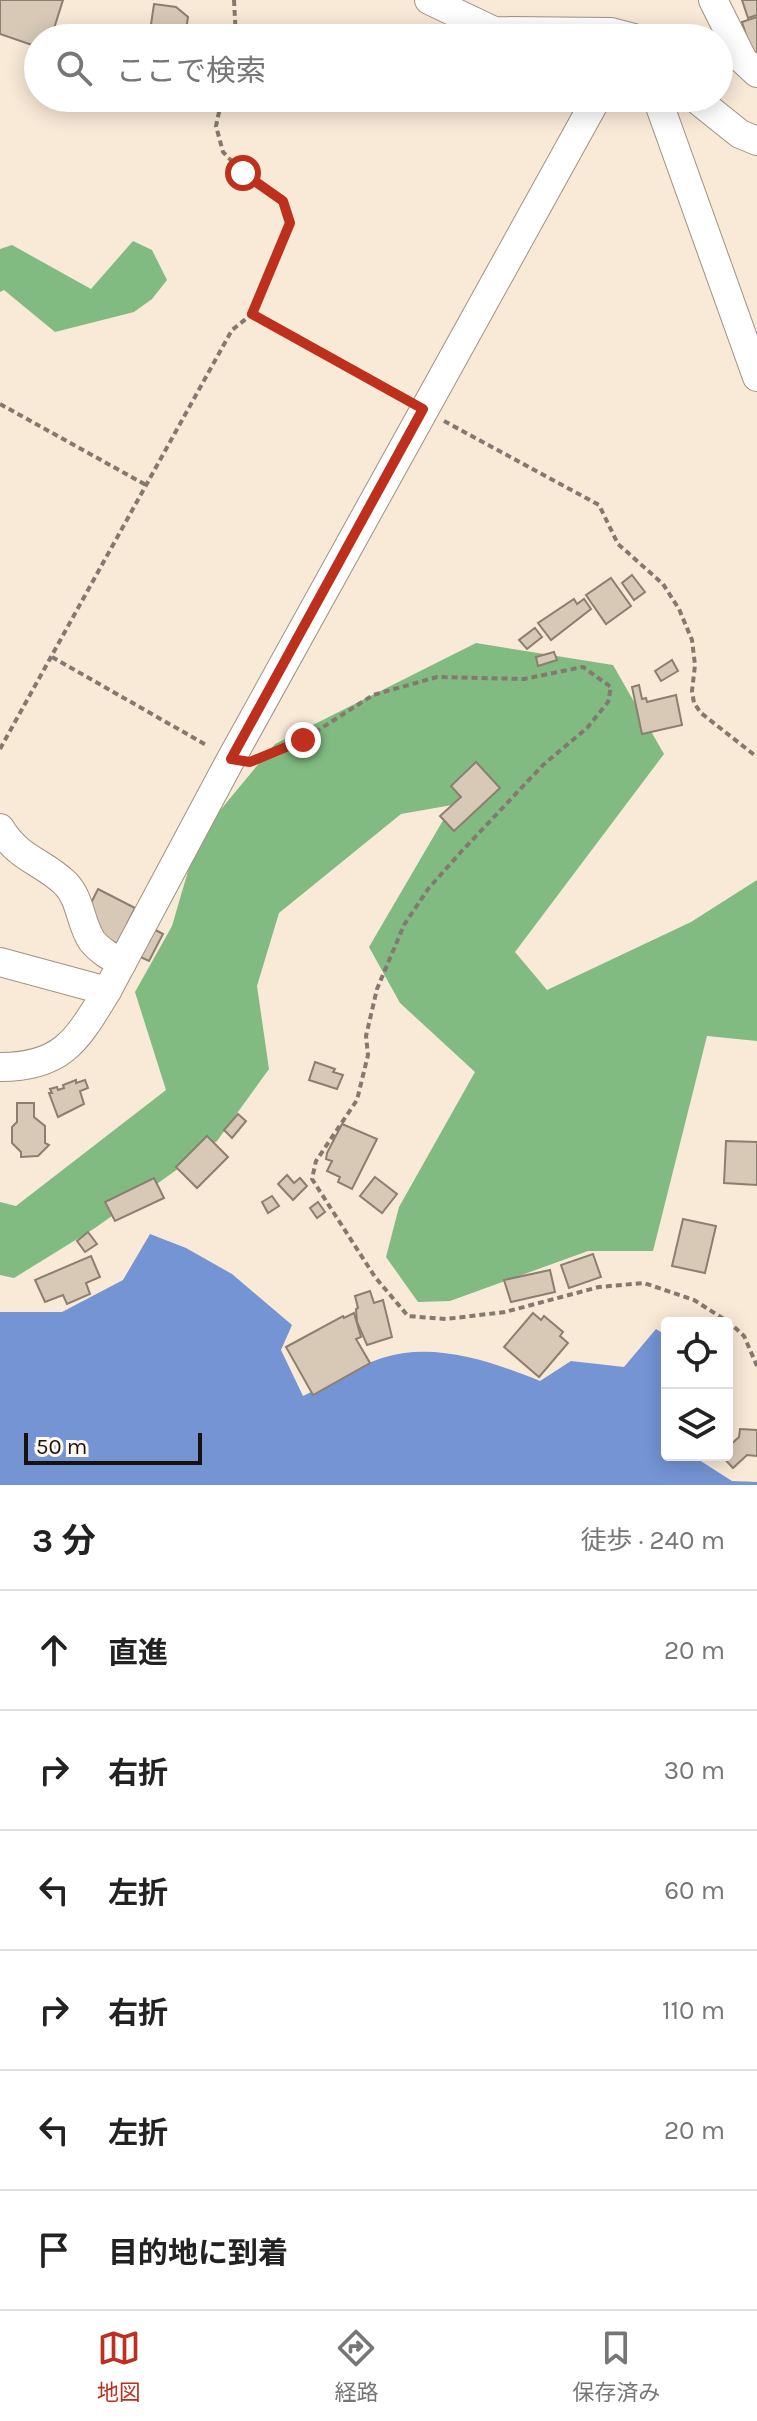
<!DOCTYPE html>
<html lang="ja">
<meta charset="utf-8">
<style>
:root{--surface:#fff;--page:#f2f2f2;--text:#222;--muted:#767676;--line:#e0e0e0;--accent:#bd301d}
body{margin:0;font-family:Karla,"Noto Sans JP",sans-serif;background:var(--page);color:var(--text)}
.controls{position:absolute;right:24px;bottom:24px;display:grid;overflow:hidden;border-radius:8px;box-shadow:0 4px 20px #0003}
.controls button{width:72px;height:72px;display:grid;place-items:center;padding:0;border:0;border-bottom:2px solid var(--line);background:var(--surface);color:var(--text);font:40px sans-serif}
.scale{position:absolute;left:24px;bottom:20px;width:178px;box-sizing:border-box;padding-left:8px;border:4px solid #17120c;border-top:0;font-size:22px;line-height:28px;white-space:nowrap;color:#17120c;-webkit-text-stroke:6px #fef8f1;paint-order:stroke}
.stop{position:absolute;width:24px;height:24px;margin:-18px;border:6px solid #bd301d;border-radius:50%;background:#fff}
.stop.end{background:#bd301d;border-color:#fff;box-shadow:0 2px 8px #0008}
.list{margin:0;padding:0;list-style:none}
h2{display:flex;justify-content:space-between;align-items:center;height:104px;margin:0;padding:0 32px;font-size:34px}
h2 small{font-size:26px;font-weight:400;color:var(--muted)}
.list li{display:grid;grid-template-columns:52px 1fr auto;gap:24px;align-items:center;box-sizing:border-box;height:120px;padding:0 32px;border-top:2px solid var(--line)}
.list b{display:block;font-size:30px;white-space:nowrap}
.list em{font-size:26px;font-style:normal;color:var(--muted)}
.icon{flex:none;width:44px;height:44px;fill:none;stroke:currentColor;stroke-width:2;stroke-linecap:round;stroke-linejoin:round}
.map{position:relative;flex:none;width:757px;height:1485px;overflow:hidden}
.search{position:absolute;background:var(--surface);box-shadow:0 4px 20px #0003;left:24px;right:24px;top:24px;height:88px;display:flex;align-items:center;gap:20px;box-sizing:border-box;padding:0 28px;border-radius:44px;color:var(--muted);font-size:30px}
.sheet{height:824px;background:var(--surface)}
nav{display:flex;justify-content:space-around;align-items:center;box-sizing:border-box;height:112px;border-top:2px solid var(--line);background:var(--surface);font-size:22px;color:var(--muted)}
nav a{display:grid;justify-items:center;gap:4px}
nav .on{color:var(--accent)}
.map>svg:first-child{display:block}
.forest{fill:#81bb81}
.water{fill:#7494d4}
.building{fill:#d8c9b7;stroke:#8c7f6f;stroke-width:2}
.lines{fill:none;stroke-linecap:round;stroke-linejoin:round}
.minor-casing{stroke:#a09281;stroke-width:30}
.path{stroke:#84796e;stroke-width:4;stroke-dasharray:6 4;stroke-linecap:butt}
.minor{stroke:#fff;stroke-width:28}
.route{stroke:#bd301d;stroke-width:10}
</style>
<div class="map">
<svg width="757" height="1485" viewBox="0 0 757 1485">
<rect width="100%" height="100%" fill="#f9e9d7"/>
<g class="forest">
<path d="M133,241L152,250L167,280L152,299L134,312L55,332L4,290L0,292V249L12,245L91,289Z"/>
<path d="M476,643L613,665L664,754L515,952L547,990L691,922L757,880V1041L707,1036L653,1251H588L450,1301L418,1302L386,1257L399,1207L475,1072L400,1003L369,947L452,805L401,814L279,913L257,986L269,1069L217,1141L95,1228L14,1278L0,1275V1202L16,1206L166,1090L135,992L172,926L198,837L275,744Z"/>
</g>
<path class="water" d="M150,1234L186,1248L232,1274L292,1325L281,1350L303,1396C329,1384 355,1367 382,1358C434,1341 493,1362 540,1381L571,1361L624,1367L656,1329L667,1336V1455H698L696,1458L732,1481L757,1482V1485H0V1312H62L123,1280Z"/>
<g class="building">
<path d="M0,0H63L51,38H38V47L0,34Z"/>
<path d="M742,0H757V15L748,18Z"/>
<path d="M154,4L176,7L188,17L185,38H149Z"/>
<path d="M757,17V53L752,54L742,22Z"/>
<path d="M632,575L645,592L634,600L622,583Z"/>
<path d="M611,578L631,606L606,624L586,595Z"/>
<path d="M574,599L577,604L584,599L591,609L551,640L538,623Z"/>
<path d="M535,628L542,637L527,649L519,640Z"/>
<path d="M554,652L557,660L538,666L536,657Z"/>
<path d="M672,660L678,671L661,681L655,671Z"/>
<path d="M639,685L642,699L646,698L647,702L676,695L682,725L642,734L632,687Z"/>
<path d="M476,762L500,788L454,831L440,816L461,797L451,786Z"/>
<path d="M98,889L135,908L127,924L133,927L121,950L97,938L90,905Z"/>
<path d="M150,927L163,934L149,961L136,955Z"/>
<path d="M315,1062L335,1069L333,1072L343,1075L337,1089L309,1080Z"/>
<path d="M76,1080V1083L85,1080L88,1088L80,1091L84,1104L58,1117L49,1093H52L50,1089L57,1087L58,1090L64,1088L63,1085Z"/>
<path d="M17,1103H34V1117L45,1126V1143L49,1145L38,1156L21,1157V1152L12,1143V1127L17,1122Z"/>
<path d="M238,1114L246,1121L232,1138L224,1130Z"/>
<path d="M342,1124L377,1139L352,1189L338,1182L340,1177L327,1171L332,1161L326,1159L327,1153Z"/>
<path d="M207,1136L228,1157L197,1188L176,1167Z"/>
<path d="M726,1141L757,1142V1185L724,1183Z"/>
<path d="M287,1175L294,1183L300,1178L307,1186L293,1200L278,1184Z"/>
<path d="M375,1177L397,1194L382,1213L360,1196Z"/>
<path d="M154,1178L164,1198L115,1221L105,1202Z"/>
<path d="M272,1196L279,1206L268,1213L262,1202Z"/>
<path d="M318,1202L325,1212L317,1218L310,1208Z"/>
<path d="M683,1219L716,1226L705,1273L672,1266Z"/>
<path d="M88,1232L97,1244L85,1252L77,1241Z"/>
<path d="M593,1254L601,1277L569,1288L561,1265Z"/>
<path d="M91,1256L100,1277L86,1283L90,1294L67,1304L63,1295L45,1302L35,1280Z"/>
<path d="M550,1270L555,1292L511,1302L504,1280Z"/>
<path d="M370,1291L374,1303L383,1300L392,1337L367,1345L357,1322L356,1309L358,1308L355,1296Z"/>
<path d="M354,1313L361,1337L356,1339L370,1363L313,1395L286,1347L343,1316L344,1318Z"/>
<path d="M533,1313L541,1320L544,1316L563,1332L560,1336L568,1343L539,1377L504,1347Z"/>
<path d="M740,1429L757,1430V1456L747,1455L733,1468L721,1455H727V1448L739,1437Z"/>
</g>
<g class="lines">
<g class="minor-casing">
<g id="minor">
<path d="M429,0L494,31L611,32L634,38"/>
<path d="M713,0L743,60L757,73"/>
<path d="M657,98L757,377"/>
<path d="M695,98L740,134L757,141"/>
<path d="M0,828C19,860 43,861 66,884C81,900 80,923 92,941C100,951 111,957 122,963"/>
<path d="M0,962L107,991"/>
<path d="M0,1067C63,1067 77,1040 107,991L231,759L597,98"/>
</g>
</g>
<g class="path">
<path d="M234,0L236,38"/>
<path d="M252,314L402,397"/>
<path d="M0,404L146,485"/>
<path d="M444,421L599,505L618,544L663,584L679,609L692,640L695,665L692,691L694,703L701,713L757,757"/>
<path d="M52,657L208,746"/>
<path d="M0,749L232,330L252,314L290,223L283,201L243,173L223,152L216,126L222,98"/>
<path d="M261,758L303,740L373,695L437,677L524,679L583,667L611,687L608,702L587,728L543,765L460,853L428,889L404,925L377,989L366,1036L368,1055L357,1100L316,1161L312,1179L375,1277L408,1316L446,1319L505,1312L599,1287L644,1283L694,1300L730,1323L744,1336L757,1366"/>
</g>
<use href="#minor" class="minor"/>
</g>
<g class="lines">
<path class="route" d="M243,173L283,201L290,223L252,314L423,409L231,759L250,762L303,740"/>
</g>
</svg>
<div class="controls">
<button><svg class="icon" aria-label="locate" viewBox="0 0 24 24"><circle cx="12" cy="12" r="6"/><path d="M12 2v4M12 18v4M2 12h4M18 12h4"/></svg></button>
<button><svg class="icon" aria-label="layers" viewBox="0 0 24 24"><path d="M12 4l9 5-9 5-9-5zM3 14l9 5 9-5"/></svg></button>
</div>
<div class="scale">50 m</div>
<div class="stop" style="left:243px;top:173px"></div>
<div class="stop end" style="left:303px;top:740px"></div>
<div class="search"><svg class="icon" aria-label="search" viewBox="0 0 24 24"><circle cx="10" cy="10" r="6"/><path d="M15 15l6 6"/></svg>ここで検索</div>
</div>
<section class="sheet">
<h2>3 分<small>徒歩 · 240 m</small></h2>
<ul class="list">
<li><svg class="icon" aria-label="ahead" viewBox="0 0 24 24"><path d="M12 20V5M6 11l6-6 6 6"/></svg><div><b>直進</b></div><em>20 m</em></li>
<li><svg class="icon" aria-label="right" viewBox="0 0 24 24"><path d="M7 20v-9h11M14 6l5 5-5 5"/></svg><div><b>右折</b></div><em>30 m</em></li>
<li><svg class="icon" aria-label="left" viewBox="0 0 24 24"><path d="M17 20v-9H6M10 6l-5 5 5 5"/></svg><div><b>左折</b></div><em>60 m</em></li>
<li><svg class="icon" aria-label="right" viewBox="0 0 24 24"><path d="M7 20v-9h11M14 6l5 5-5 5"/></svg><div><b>右折</b></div><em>110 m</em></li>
<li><svg class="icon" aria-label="left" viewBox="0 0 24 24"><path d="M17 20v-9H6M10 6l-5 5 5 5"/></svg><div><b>左折</b></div><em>20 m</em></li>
<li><svg class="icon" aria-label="arrive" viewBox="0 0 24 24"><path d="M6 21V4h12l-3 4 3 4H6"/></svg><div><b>目的地に到着</b></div></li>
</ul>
</section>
<nav>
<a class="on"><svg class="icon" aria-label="map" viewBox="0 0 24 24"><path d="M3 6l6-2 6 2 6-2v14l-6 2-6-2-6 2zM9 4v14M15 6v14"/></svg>地図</a>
<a><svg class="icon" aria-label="directions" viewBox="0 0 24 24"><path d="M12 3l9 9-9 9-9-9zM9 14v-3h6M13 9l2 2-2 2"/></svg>経路</a>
<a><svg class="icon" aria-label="saved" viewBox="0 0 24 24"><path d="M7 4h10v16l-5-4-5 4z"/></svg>保存済み</a>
</nav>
